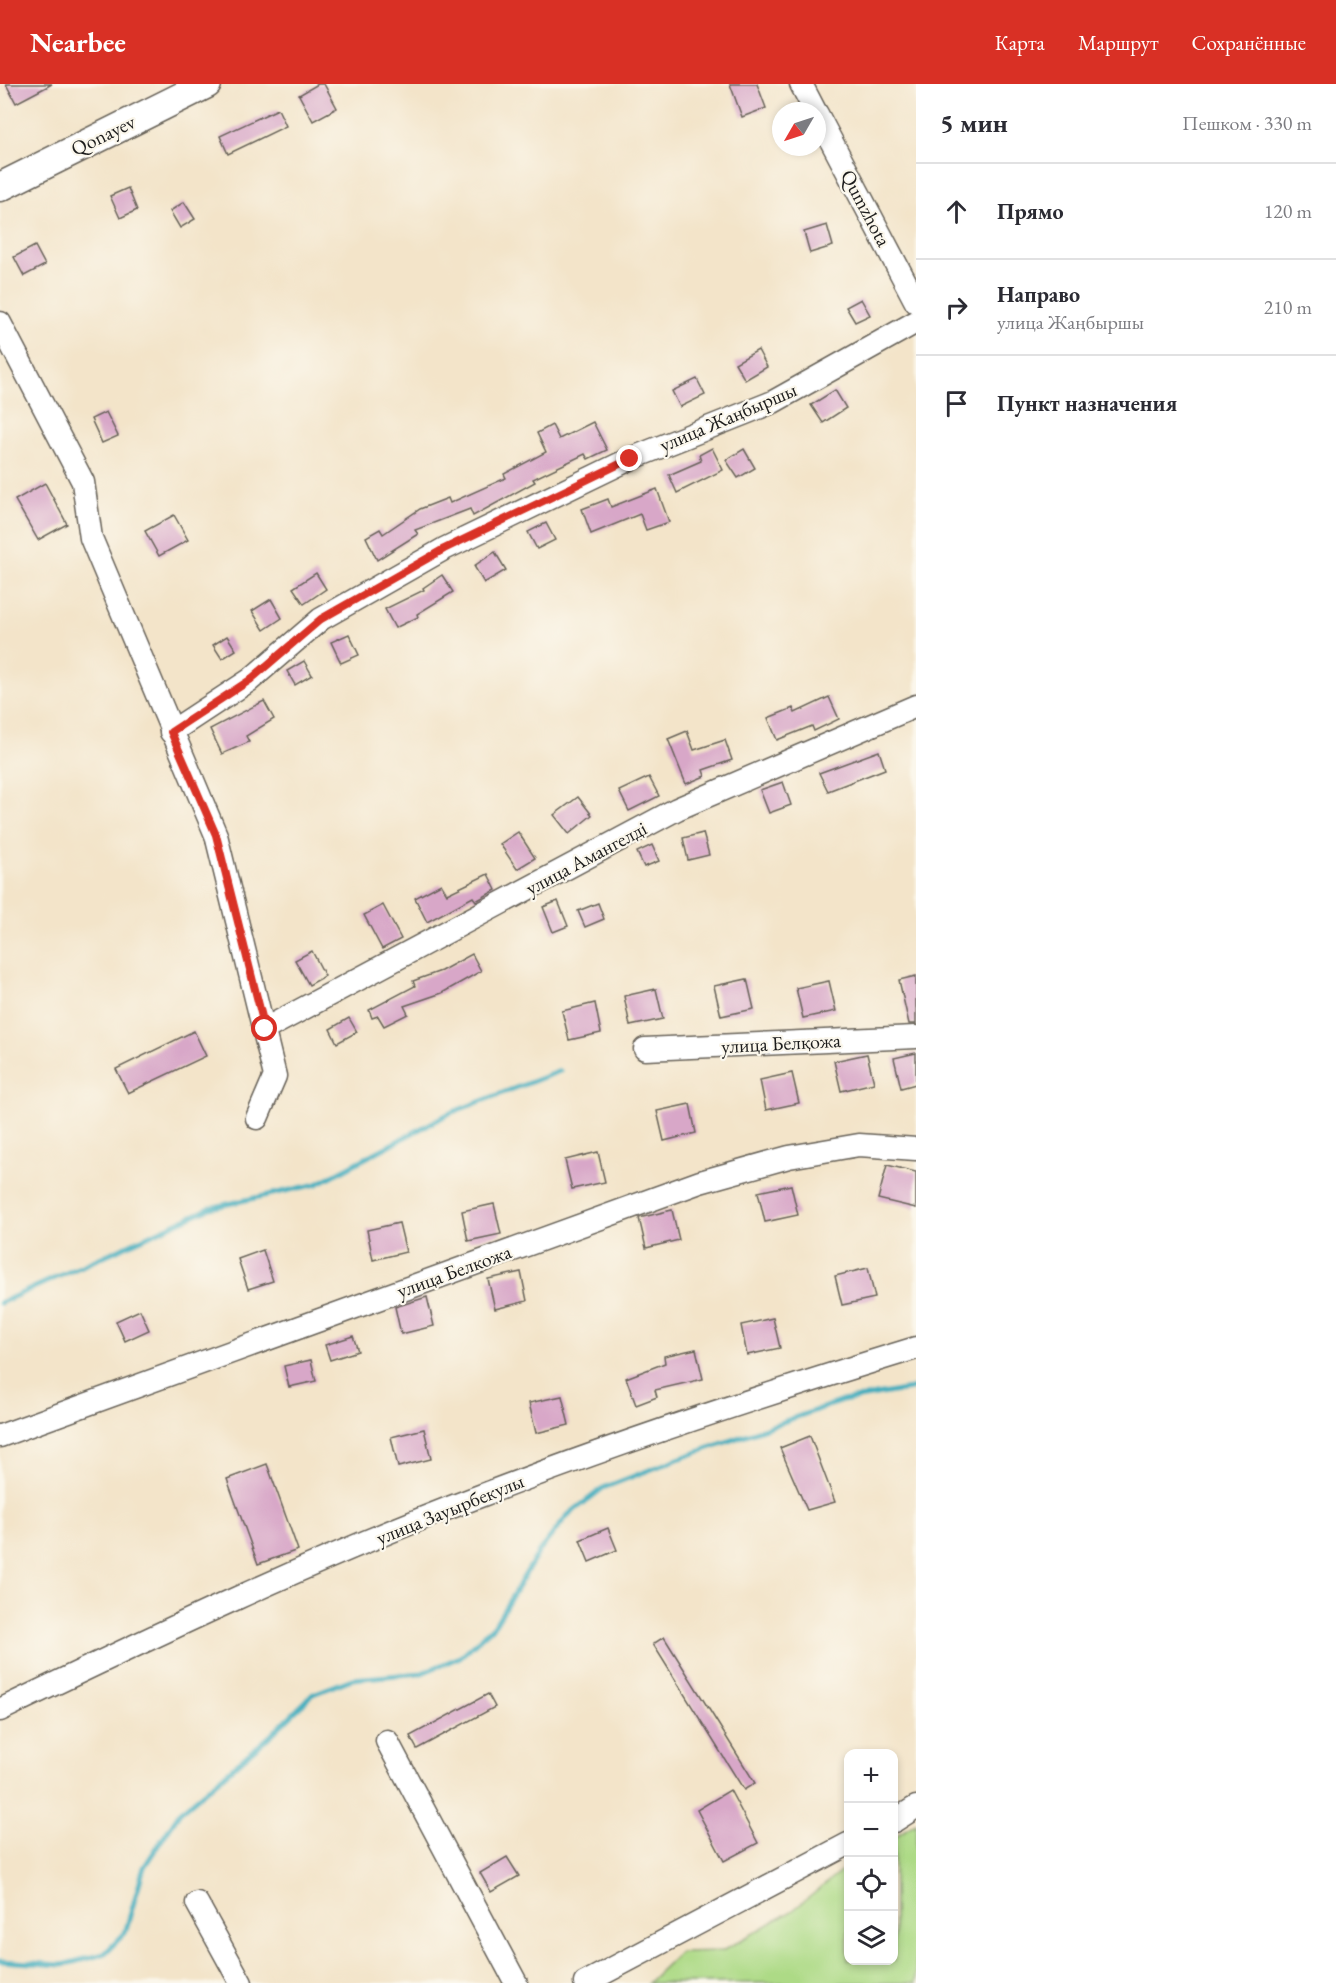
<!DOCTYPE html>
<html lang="ru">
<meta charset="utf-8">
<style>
:root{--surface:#fff;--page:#f7f7f7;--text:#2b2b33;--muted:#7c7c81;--line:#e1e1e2;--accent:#d93025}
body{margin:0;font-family:"EB Garamond",serif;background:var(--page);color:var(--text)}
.controls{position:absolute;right:18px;bottom:18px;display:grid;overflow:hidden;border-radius:12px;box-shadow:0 3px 9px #0003}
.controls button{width:54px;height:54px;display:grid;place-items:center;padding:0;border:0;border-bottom:2px solid var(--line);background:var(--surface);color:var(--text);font:30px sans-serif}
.compass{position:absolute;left:772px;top:18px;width:54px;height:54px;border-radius:50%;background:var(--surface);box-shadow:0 3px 9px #0003;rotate:231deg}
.stop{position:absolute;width:18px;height:18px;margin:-14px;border:4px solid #d93025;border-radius:50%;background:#fff}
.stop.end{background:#d93025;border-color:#fff;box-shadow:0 2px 6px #0008}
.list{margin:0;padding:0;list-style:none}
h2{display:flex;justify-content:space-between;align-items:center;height:78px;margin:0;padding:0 24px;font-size:26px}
h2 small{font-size:20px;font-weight:400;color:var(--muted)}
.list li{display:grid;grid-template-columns:39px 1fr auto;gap:18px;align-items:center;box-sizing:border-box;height:96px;padding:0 24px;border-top:2px solid var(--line)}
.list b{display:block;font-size:22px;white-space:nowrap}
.list p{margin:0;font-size:20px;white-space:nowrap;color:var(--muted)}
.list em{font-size:20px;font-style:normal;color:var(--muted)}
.icon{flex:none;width:33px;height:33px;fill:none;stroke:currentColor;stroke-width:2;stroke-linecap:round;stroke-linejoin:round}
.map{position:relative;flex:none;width:916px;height:1899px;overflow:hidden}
header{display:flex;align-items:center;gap:36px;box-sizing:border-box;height:84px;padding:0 30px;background:var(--accent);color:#fff}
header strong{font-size:28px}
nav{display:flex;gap:33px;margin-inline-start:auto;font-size:21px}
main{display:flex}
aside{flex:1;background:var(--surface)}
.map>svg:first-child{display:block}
.green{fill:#adda86;stroke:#647b51;stroke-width:1.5}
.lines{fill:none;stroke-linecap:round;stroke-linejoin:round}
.stream{stroke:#40adbe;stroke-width:5}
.building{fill:#d8a7c8}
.minor-casing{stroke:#676259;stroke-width:25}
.major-casing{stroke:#676259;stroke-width:31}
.minor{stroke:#fff;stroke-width:22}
.major{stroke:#fff;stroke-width:28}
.route{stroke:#d93025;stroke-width:8}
.labels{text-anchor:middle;stroke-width:4.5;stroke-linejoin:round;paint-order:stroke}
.street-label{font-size:20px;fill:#1c1c1c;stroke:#fbf7ec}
</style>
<header>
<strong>Nearbee</strong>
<nav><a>Карта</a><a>Маршрут</a><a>Сохранённые</a></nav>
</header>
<main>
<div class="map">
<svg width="916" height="1899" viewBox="0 0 916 1899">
<rect width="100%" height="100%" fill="#fbf7ec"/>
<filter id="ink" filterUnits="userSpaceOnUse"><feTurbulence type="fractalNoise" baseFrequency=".0167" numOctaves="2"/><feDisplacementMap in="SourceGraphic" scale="12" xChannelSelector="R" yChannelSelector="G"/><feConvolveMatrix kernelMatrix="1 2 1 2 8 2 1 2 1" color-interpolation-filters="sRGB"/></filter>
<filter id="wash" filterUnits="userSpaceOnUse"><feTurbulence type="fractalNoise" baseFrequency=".008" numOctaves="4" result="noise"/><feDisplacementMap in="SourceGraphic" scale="24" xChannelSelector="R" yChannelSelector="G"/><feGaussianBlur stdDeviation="1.35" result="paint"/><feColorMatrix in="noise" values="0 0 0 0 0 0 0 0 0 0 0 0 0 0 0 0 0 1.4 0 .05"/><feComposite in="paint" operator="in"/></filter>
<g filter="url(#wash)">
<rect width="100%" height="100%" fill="#f3e4c9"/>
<path class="green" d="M916,1739V1899H648L680,1868L722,1867L792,1827L848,1782V1876H894V1753Z"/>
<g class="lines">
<g class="stream">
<path d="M0,1219L210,1124L317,1100L450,1029L560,987"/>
<path d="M0,1877L62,1881L104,1870L125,1849L144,1783L180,1728L269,1653L313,1610L352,1595L422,1589L460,1573L494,1542L540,1466L568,1431L603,1404L675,1376L842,1317L916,1304"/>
</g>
</g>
<g id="blocks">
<g class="building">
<path d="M6,0H52L16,19Z"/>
<path d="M318,0H324L337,24L313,37L299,11Z"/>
<path d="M730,0H757L766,24L742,33Z"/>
<path d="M278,25L286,42L228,70L220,52Z"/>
<path d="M128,104L137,126L120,134L110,112Z"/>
<path d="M184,118L195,135L180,144L170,127Z"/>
<path d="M827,141L833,162L810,169L804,148Z"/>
<path d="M35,162L45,181L24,192L14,173Z"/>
<path d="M861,215L870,231L855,238L846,223Z"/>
<path d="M758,266L767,283L745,296L735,279Z"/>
<path d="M697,295L705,311L680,323L672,307Z"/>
<path d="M835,306L846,324L823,339L811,321Z"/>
<path d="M106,328L118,352L102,359L91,335Z"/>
<path d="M593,338L607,366L588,375L585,370L533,395L535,398L473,432L470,425L415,446L418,450L377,476L366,453L380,445L383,450L420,425L448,414L450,419L506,394L504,390L546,368L537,349L552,341L559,355Z"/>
<path d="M712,364L723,386L677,409L669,391L701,377L699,371Z"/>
<path d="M744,365L755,384L738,394L726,376Z"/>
<path d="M45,399L67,440L38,456L15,416Z"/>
<path d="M657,405L669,438L646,446L640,430L591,450L582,425L608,415L611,423Z"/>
<path d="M174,431L188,456L159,472L145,447Z"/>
<path d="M546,439L555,456L537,465L528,448Z"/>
<path d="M495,468L506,486L484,499L474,482Z"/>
<path d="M316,489L326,505L304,520L293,504Z"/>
<path d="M442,491L453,508L417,530L418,533L395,544L385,525L424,506L423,504Z"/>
<path d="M271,515L282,534L264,546L252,527Z"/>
<path d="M349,550L359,571L341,579L331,558Z"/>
<path d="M227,552L236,566L222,575L213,561Z"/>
<path d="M304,577L312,591L295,601L287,587Z"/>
<path d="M829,613L839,635L814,647L812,642L777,656L768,634L793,624L795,629Z"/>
<path d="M264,617L274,635L246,652L249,658L222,670L210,645Z"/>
<path d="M687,647L694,666L725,656L732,676L703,686L705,692L686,700L668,655Z"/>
<path d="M879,667L885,685L828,707L819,689Z"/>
<path d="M649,693L659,712L629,727L619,707Z"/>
<path d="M783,698L791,721L769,729L760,706Z"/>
<path d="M578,713L592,731L569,750L554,731Z"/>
<path d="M518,748L535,774L517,785L500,760Z"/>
<path d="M703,749L709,771L688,776L683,754Z"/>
<path d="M652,761L659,777L644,783L637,768Z"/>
<path d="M488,790L496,806L476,817L473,813L427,838L415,814L441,800L447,810Z"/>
<path d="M558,817L568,842L553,848L543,823Z"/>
<path d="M598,819L604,835L585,843L578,827Z"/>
<path d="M383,821L401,855L382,865L364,831Z"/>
<path d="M312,867L325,892L309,901L295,876Z"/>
<path d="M472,870L481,887L442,909L404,922L408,930L384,942L378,932L372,934L369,926L415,902L413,897L441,887Z"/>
<path d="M916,892V940H909L899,896Z"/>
<path d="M747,895L754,925L721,932L714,902Z"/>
<path d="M829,897L836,927L803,934L796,904Z"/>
<path d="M656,905L663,935L630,942L624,912Z"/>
<path d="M595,919L601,949L569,956L562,927Z"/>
<path d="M349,934L357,948L337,959L330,945Z"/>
<path d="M194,947L206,972L128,1009L116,985Z"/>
<path d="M916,969V1000L901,1004L894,974Z"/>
<path d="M867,970L874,999L841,1007L834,977Z"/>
<path d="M792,989L799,1019L766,1026L760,996Z"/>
<path d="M690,1020L696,1049L664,1057L657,1027Z"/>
<path d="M598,1068L605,1098L572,1105L565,1076Z"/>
<path d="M887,1081L916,1088V1124L878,1115Z"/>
<path d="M791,1101L798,1131L765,1138L758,1108Z"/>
<path d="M494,1120L501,1150L468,1157L462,1127Z"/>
<path d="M672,1126L679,1156L646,1164L639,1134Z"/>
<path d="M399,1139L406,1168L373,1176L367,1146Z"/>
<path d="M263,1166L273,1197L248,1205L238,1175Z"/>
<path d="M868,1184L875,1214L842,1221L835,1192Z"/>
<path d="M521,1188L527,1217L495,1225L488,1195Z"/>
<path d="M427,1213L434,1242L401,1250L395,1223Z"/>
<path d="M140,1226L149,1246L125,1257L116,1237Z"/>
<path d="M773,1234L780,1264L747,1271L741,1241Z"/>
<path d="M353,1252L358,1267L330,1276L325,1261Z"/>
<path d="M696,1265L703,1295L655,1306L657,1313L636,1321L626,1294L665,1279L664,1272Z"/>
<path d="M311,1276L316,1297L289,1303L284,1282Z"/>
<path d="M562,1312L569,1341L536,1349L529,1319Z"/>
<path d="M424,1345L431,1375L398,1383L391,1353Z"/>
<path d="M810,1352L835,1418L807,1426L780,1364Z"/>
<path d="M267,1380L298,1466L258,1480L227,1395Z"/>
<path d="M608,1444L617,1466L589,1478L580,1456Z"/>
<path d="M664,1553L755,1699L744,1706L653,1560Z"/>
<path d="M488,1610L495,1623L417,1665L410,1652Z"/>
<path d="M730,1706L758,1759L724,1777L697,1726Z"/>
<path d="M507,1773L519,1792L491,1808L480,1789Z"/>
</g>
</g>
</g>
<g filter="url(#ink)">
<use href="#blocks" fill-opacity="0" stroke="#676259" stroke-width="1.5"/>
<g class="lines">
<g class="minor-casing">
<g id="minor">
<path d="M801,0L815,27"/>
<path d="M817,30L916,218"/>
<path d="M0,239L83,398L91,454L216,751L275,992L257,1034"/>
<path d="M171,648L250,596L321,535L444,465L630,375L773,318L916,238"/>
<path d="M265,945L677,725L916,622"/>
<path d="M645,965L916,953"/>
<path d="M0,1352L700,1098L789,1073L859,1061L916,1065"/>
<path d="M0,1626C158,1550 316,1474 480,1412C623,1357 769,1309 916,1264"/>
<path d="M387,1657L516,1899"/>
<path d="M894,1737L916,1723"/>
<path d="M197,1819L241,1899"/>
<path d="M585,1899L848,1760"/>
</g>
</g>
<g class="major-casing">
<path id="major" d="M0,103L207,0"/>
</g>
<use href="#minor" class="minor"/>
<use href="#major" class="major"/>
</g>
</g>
<g class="lines" filter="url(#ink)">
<path class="route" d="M265,945L216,751L171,648L250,596L321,535L444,465L630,375"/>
</g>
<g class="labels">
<g class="street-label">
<text transform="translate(103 51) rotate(-26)" y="7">Qonayev</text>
<text transform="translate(866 124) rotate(62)" y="7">Qumzhota</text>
<text transform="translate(728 333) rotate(-23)" y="7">улица Жаңбыршы</text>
<text transform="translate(586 774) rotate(-28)" y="7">улица Амангелді</text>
<text transform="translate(781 959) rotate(-3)" y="7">улица Белқожа</text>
<text transform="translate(454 1187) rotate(-20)" y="7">улица Белкожа</text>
<text transform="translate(450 1425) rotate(-22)" y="7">улица Зауырбекулы</text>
</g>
</g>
</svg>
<div class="controls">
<button>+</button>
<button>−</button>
<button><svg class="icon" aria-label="locate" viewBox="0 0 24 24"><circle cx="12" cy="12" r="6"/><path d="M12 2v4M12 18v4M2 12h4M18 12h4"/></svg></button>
<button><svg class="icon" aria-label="layers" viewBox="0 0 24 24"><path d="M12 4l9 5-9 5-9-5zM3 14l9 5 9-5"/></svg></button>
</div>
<svg class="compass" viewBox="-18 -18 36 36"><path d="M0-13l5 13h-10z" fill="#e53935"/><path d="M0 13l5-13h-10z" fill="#7c7c81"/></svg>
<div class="stop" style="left:265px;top:945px"></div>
<div class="stop end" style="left:630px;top:375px"></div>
</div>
<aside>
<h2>5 мин<small>Пешком · 330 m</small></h2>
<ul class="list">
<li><svg class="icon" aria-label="ahead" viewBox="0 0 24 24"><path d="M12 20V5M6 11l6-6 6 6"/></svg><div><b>Прямо</b></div><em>120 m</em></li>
<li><svg class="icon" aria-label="right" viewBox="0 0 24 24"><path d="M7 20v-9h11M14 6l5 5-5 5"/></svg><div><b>Направо</b><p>улица Жаңбыршы</p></div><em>210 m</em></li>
<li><svg class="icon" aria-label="arrive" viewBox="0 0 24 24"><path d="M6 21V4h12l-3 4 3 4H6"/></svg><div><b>Пункт назначения</b></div></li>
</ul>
</aside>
</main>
